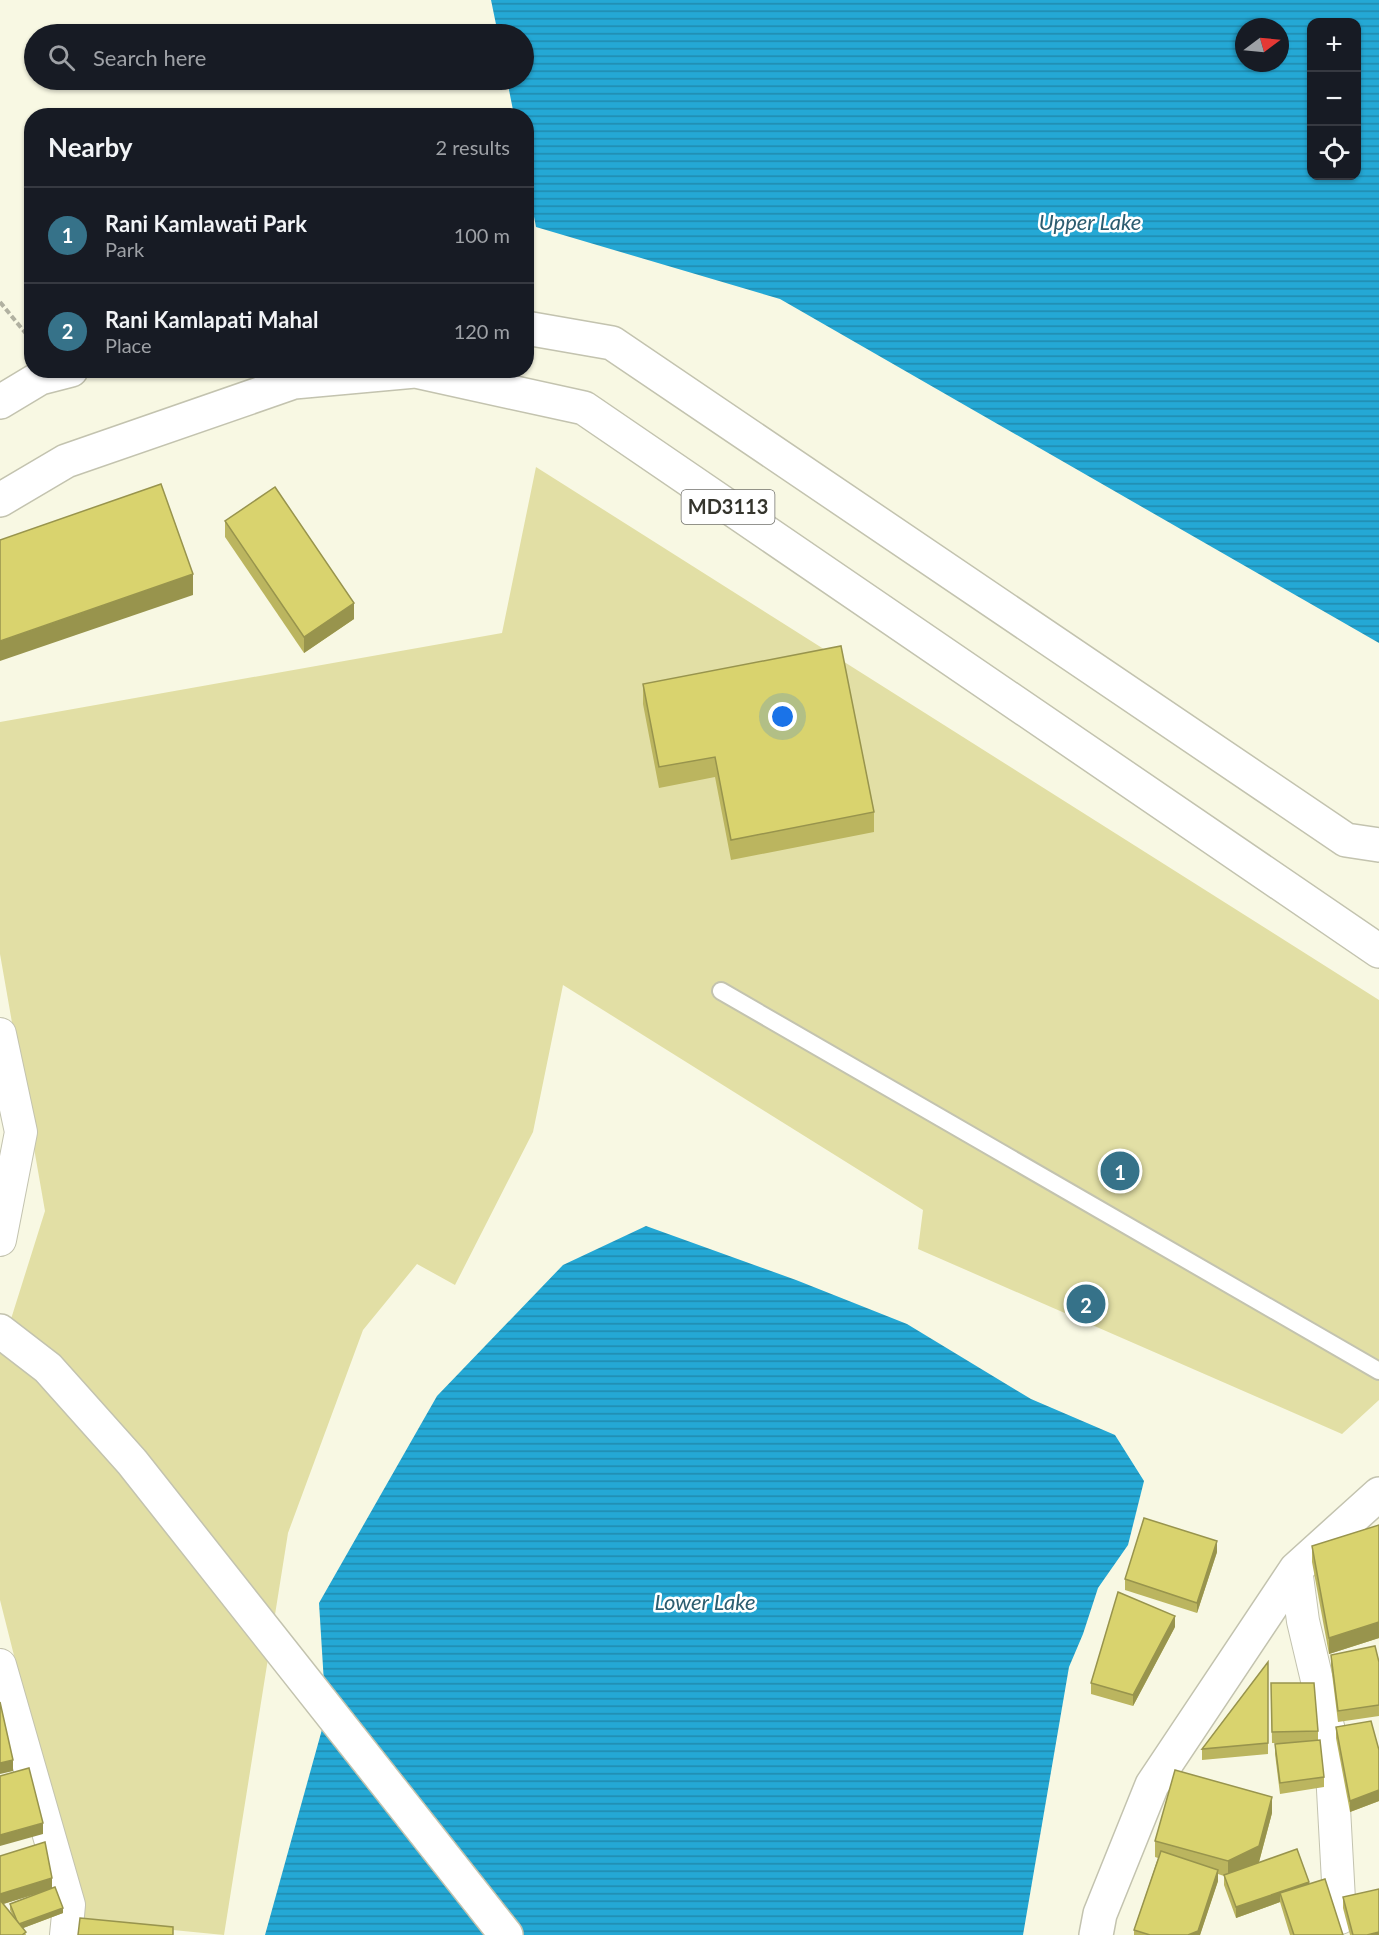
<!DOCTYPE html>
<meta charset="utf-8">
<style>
:root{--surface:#171b24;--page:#242831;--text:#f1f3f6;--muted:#9ea1a6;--line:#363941;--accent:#367289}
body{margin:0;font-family:Lato,sans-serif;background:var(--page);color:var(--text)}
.controls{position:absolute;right:18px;top:18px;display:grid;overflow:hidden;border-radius:12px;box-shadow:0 2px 4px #0004}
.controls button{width:54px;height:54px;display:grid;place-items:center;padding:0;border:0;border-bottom:2px solid var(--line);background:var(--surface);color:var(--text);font:30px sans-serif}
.compass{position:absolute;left:1235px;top:18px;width:54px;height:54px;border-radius:50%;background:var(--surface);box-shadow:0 2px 4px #0004;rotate:74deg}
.you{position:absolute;left:783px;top:717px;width:21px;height:21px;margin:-15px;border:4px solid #fff;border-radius:50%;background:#1a73e8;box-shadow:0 0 0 9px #1a73e833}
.badge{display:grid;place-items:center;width:39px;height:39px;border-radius:50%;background:var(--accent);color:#fff;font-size:20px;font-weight:700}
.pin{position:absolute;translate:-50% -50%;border:3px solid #fff;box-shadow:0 2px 6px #0006}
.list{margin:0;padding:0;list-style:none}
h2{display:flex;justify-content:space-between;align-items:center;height:78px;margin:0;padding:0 24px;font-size:26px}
h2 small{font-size:20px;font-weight:400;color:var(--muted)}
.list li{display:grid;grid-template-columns:39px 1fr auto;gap:18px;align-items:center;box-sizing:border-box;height:96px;padding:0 24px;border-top:2px solid var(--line)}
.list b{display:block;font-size:22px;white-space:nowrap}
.list p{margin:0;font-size:20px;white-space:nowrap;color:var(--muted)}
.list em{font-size:20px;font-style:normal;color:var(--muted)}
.icon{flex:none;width:33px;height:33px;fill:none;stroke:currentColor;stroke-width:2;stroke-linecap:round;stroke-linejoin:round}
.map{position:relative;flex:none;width:1379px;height:1935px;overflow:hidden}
.search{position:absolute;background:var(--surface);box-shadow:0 2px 4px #0004;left:24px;top:24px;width:510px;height:66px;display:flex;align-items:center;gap:15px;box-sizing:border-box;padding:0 21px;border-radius:33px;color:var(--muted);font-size:22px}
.panel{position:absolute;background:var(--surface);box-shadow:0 2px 4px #0004;left:24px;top:108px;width:510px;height:270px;border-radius:24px}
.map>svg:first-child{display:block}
.green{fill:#e2dfa5}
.water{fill:url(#water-rules);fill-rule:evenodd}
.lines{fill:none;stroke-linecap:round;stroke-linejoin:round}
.lane-casing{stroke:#c3c3af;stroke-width:20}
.street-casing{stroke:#c3c3af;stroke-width:34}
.secondary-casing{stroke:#c3c3af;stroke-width:36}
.primary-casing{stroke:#c3c3af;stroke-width:36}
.path{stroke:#b1b1a1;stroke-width:4;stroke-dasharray:6 3;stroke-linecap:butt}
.lane{stroke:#fff;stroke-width:16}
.street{stroke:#fff;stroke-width:32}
.secondary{stroke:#fff;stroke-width:33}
.primary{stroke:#fff;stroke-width:33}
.wall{fill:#bbb55f;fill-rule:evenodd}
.shaded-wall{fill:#98944d}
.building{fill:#d9d36e;stroke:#98944d;stroke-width:1.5}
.labels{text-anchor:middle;stroke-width:5;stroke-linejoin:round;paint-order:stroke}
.shield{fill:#fff;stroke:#72726c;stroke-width:1.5}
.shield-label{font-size:20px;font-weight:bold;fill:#35352d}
.water-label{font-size:22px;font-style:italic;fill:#2c5d70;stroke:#fff}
</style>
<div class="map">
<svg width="1379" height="1935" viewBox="0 0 1379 1935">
<defs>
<pattern id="water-rules" width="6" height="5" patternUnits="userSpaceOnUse" patternTransform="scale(1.5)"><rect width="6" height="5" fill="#24a8d5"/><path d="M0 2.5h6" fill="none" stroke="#208aad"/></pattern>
</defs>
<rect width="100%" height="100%" fill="#f8f8e3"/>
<path class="green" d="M536,467L1379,1000V1400L1342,1434L918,1249L923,1210L563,985L533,1132L455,1285L417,1264L363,1330L288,1533L224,1935L81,1921L0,1600V1354L45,1211L0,954V722L502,633Z"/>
<g class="water">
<path d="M491,0H1379V643L780,299L536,227L527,180L526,116L514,115L507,80H524V34H498ZM1312,22H1356V176H1312ZM1244,27H1280V63H1244Z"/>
<path d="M646,1226L796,1280L907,1324L1031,1399L1115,1435L1144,1481L1128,1545L1098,1588L1083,1634L1069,1667L1023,1935H265L326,1715L319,1603L437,1396L563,1265Z"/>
</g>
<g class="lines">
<g class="lane-casing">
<path id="lane" d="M721,991L1379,1371"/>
</g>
<g class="street-casing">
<g id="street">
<path d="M0,1034L21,1132L0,1240"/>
<path d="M1296,1569L1303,1621L1330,1735L1340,1918"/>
<path d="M0,1665L69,1905L66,1935"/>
</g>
</g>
<g class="secondary-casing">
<g id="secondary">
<path d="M0,1331L48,1368L132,1462L506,1935"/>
<path d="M1096,1935L1100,1914L1152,1785L1296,1569L1379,1494"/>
</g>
</g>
<g class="primary-casing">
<g id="primary">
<path d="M526,328L612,343L1346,840L1379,845"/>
<path d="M0,402L40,378L71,370"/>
<path d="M0,500L66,461L294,382L415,371L584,408L1379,951"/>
</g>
</g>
<path class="path" d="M0,302L32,341"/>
<use href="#lane" class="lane"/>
<use href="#street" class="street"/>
<use href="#secondary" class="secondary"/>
<use href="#primary" class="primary"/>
</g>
<g class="wall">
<path d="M225,521L354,619L304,653L225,537Z"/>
<path d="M643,684L874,812V832L731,860L715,777L659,788L643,704Z"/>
<path d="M1379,1525V1638L1329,1654L1312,1562V1546Z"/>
<path d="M1217,1552L1197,1613L1125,1590V1579Z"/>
<path d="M1175,1627L1133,1706L1091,1694V1683Z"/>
<path d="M1331,1655L1379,1662V1716L1338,1722L1331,1666Z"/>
<path d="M1268,1662V1754L1202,1760V1749Z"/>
<path d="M1271,1683L1318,1731V1740L1324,1777V1787L1280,1794L1275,1754V1744L1286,1743H1272Z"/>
<path d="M1336,1727L1379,1750V1801L1350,1812L1336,1738Z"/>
<path d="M1272,1813L1259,1862L1309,1884L1343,1935H1290L1280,1902L1236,1918L1224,1885V1876L1218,1874V1881L1200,1935H1134V1930L1158,1858L1155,1857V1841Z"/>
<path d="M0,1856L52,1889L63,1913L23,1928L26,1935H0ZM45,1891L10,1904V1910L13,1916L3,1904Z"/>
<path d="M1343,1897L1379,1935H1350L1343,1908Z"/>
</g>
<g class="shaded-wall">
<path d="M193,574V595L0,661V641Z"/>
<path d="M354,603V619L304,653V637Z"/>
<path d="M1217,1541V1552L1197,1613V1603Z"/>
<path d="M1175,1616V1627L1133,1706V1695Z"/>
<path d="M1379,1622V1638L1329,1654V1638Z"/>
<path d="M13,1760V1771L0,1774V1763Z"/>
<path d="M1379,1790V1801L1350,1812V1801Z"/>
<path d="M1272,1797V1813L1259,1862L1228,1877V1861Z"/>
<path d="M43,1823V1834L0,1846V1835Z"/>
<path d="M1218,1870V1881L1200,1935H1188Z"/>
<path d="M52,1878V1889L0,1905V1894Z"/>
<path d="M1309,1882V1892L1280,1893V1902L1236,1918V1907Z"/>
<path d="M63,1908V1913L18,1930V1925Z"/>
<path d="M1379,1932V1935H1367Z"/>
</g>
<g class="building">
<path d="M161,484L193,574L0,641V540Z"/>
<path d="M275,487L354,603L304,637L225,521Z"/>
<path d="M841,646L874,812L731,840L715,757L659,767L643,684Z"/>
<path d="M1144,1518L1217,1541L1197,1603L1125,1579Z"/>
<path d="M1379,1525V1622L1329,1638L1312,1546Z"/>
<path d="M1118,1592L1175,1616L1133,1695L1091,1683Z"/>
<path d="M1375,1646L1379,1662V1705L1338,1711L1331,1655Z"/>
<path d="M1268,1662V1743L1202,1749Z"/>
<path d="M1271,1683H1314L1318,1731L1272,1732Z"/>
<path d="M0,1702L13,1760L0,1763Z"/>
<path d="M1371,1721L1379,1750V1790L1350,1801L1336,1727Z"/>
<path d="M1320,1740L1324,1777L1280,1783L1275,1744Z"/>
<path d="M29,1768L43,1823L0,1835V1776Z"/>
<path d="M1175,1770L1272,1797L1259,1846L1228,1861L1155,1841Z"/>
<path d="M45,1842L52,1878L0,1894V1856Z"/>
<path d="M1297,1849L1309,1882L1236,1907L1224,1875Z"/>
<path d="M1161,1851L1218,1870L1198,1931L1188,1935H1150L1134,1930Z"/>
<path d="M1325,1879L1343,1935H1294L1280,1893Z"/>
<path d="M55,1887L63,1908L19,1924L17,1921L10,1904Z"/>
<path d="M1379,1889V1932L1367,1935H1353L1343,1897Z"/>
<path d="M0,1900L26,1932L22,1935H0Z"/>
<path d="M80,1918L173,1927V1935H78Z"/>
</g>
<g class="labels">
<rect class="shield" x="681.5" y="490" width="93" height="34" rx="4.5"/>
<g class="shield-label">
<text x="728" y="514">MD3113</text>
</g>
<g class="water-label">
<text x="1090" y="230">Upper Lake</text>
<text x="705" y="1610">Lower Lake</text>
</g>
</g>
</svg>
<div class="controls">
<button>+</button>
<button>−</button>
<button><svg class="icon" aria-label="locate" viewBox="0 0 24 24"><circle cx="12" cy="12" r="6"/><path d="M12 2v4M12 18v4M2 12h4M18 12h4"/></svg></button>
</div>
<svg class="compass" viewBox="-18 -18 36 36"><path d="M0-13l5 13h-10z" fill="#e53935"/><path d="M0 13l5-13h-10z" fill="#9ea1a6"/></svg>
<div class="you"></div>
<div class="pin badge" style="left:1120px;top:1171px">1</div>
<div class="pin badge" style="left:1086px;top:1304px">2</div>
<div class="search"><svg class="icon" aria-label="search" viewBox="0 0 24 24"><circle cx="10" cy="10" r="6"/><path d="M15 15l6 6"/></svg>Search here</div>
<section class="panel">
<h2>Nearby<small>2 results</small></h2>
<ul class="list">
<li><span class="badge">1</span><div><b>Rani Kamlawati Park</b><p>Park</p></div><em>100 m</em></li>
<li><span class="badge">2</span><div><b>Rani Kamlapati Mahal</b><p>Place</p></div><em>120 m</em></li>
</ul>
</section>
</div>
